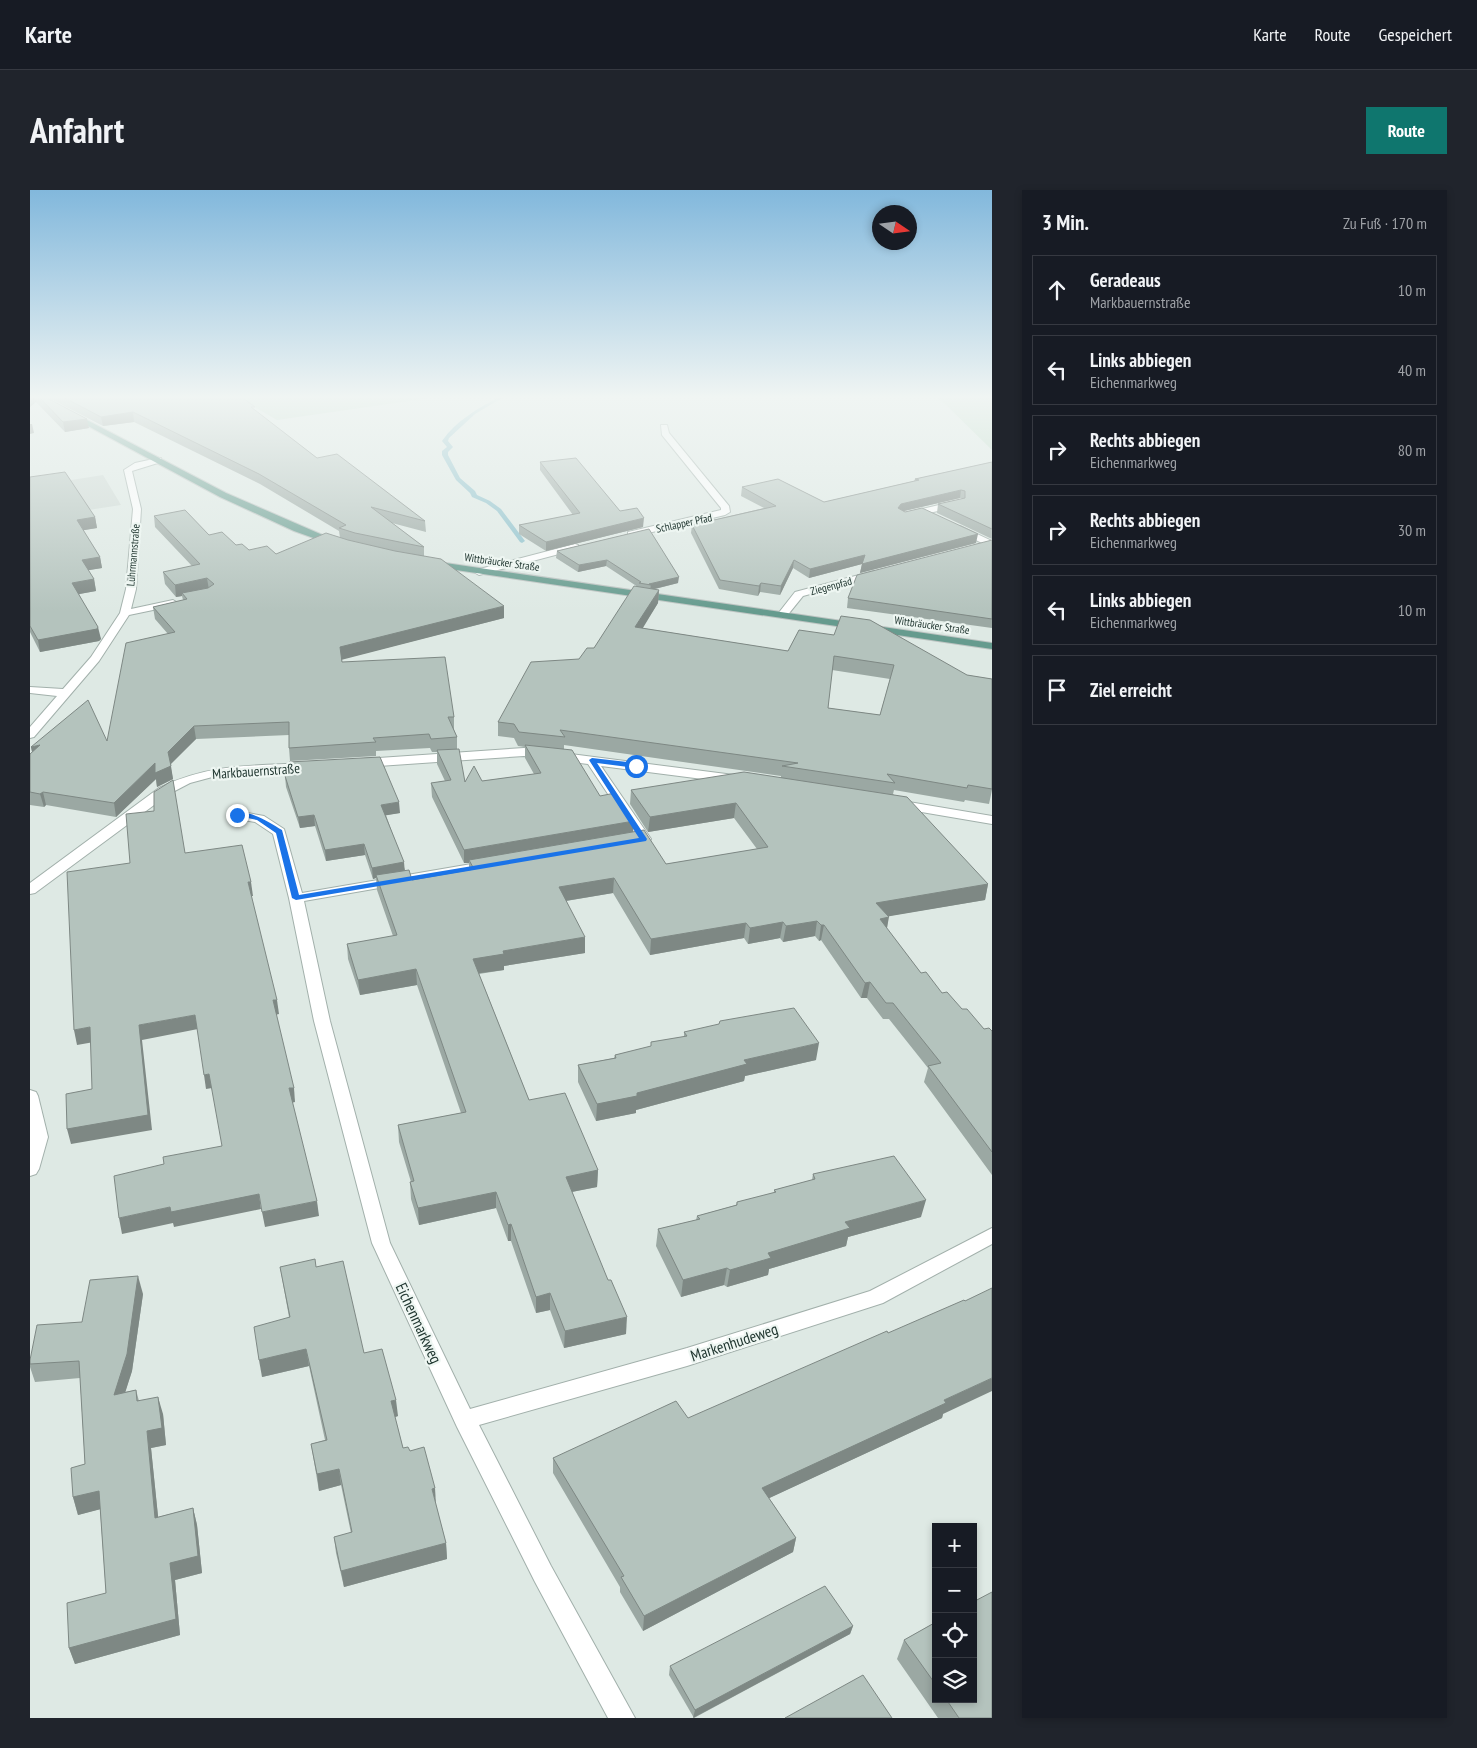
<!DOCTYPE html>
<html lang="de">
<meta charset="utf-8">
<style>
:root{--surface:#171b24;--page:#20242c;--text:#f1f3f6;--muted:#9ea1a6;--line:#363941;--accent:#0f766e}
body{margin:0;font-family:"PT Sans Narrow",sans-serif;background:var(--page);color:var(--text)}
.controls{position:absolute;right:15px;bottom:15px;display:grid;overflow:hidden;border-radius:0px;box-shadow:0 2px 8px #0003}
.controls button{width:45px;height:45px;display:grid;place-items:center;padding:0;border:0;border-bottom:1px solid var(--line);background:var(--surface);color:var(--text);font:25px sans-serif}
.compass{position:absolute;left:842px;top:15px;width:45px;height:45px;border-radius:50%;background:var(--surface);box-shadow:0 2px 8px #0003;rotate:103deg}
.stop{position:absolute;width:15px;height:15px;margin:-11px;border:4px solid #1a73e8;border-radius:50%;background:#fff}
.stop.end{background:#1a73e8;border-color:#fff;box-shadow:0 1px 5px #0008}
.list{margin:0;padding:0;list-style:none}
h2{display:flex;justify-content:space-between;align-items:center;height:65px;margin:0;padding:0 20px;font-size:21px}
h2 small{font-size:16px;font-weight:400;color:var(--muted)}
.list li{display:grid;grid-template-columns:32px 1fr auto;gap:15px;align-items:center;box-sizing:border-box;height:70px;margin:0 10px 10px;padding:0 10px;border:1px solid var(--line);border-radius:0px}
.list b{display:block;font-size:19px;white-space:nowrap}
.list p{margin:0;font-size:16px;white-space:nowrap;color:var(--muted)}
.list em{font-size:16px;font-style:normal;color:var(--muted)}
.icon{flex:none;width:28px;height:28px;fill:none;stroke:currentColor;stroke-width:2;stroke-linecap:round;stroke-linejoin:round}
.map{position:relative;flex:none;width:962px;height:1528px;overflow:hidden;border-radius:0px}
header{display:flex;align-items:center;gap:30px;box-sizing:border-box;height:70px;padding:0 25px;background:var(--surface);border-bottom:1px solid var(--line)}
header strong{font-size:24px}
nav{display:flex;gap:28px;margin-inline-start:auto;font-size:18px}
.intro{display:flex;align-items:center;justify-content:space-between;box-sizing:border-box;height:120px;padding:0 30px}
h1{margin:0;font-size:35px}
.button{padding:12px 22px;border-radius:0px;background:var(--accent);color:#fff;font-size:18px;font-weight:700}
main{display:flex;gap:30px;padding:0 30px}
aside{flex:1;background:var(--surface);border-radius:0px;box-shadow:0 2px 8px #0003}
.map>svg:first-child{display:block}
.built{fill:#cdd8d3}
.green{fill:#b9d8c2}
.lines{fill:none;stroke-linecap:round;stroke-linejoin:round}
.stream{fill:#8abfca;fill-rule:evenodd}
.minor-casing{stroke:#a2b0ab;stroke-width:2}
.major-casing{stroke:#bcc3c1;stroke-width:2}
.minor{fill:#fff;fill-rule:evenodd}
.major{fill:#669b8e;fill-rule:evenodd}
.wall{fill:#9ba8a3;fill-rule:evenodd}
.shaded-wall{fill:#7e8884}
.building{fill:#b4c3bd;stroke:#7e8884;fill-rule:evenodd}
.route{fill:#1a73e8}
.labels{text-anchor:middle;stroke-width:4.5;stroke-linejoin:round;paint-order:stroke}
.far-street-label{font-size:11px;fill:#213731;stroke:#eef6f2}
.street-label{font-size:14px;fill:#213731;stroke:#eef6f2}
.near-street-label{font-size:16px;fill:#213731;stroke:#eef6f2}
</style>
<header>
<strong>Karte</strong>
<nav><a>Karte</a><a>Route</a><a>Gespeichert</a></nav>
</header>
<div class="intro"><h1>Anfahrt</h1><a class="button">Route</a></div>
<main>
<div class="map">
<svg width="962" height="1528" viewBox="0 0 962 1528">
<rect width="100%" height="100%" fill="#dee9e4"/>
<path class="built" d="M73,285L91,315L0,329L10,295Z"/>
<g class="green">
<path d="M209,208H400L247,230Z"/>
<path d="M907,208H962V260L913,212Z"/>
</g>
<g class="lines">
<path class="stream" d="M467,208H472L445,224L419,248L418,251L423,257L418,262V265L430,288L445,301L447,305L460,311L471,319L495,351L492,353L490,352L467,321L456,313L442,307L440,303L426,290L412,265V261L417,257L412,251C427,230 446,220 467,208Z"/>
<g class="minor-casing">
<g id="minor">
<path d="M631,235H637L639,243L699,316L700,322L695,325L601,347L598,346V342L691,320V318L632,245Z"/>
<path d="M128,268H131V272L102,281L111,319L106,399L101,419L143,410L148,413L147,415L99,425L69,471L4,547L0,548V537L27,506L0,503V497L33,499L61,467L90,423L96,399L103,319L94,280L105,273Z"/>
<path d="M926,311L930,314L929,316L878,328L873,325L875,323Z"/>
<path d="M930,336L962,351V357L943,360V356L952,353L927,341V337Z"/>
<path d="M545,354L548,355V359L449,385L444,382L446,380Z"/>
<path d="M844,381L847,382V386L773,406L756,427L752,428L747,425L765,402Z"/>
<path d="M494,558L704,585L710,589L704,593L571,576L621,649L619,652L602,655L595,651L597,648L606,646L558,574L494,566L334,577L328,573L334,569Z"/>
<path d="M278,573L282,574L284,577L282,580L186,586L160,593L139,604L5,703L0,704V693L129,598C180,573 223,576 278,573Z"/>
<path d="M867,610L962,626V634L862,617L861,614L862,611Z"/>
<path d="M207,621L234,626L254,639L272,703L459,671L466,675L459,679L274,711L300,831L360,1053L440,1219L657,1158L840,1101L962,1038V1054L853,1113L657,1176L449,1235L521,1376L605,1528H578L505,1392L427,1237L342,1053L284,831L259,708L243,644L225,632L202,628L200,625Z"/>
<path d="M0,900L6,902L8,906L18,947L9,979L6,984L0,986Z"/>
</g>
</g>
<g class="major-casing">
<g id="major">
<path d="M6,208H15L196,303L311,353L309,355H303L264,341L190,307Z"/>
<path d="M402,371L962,453V459L399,376L397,374Z"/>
</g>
</g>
<use href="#minor" class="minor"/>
<use href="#major" class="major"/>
</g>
<g class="wall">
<path d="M0,208H17L59,238L35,242L6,212L0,217Z"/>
<path d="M19,208H213L225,221L287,268L395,331L396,342L362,333L394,357V366L474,428L312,469V472L424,527V540L427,547V559L435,592L452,591L504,584L495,568V557L488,556L484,548L468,546V532L564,458L608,397L576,376L548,382L526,368L527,361L619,339L648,393L625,399L629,400L628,413L612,438L758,461L769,440L937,485L962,489V600L959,614L935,610L934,612L864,600L863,604L958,694L955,710L858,726L857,739L891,783L912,803L954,839L962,841V985L894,892L898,878L859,829H853L837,808H831L791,750L789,751L785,746L753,752L750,748L718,754L714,748L620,765L583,703L536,711L555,763L474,776V780L449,784L499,910L568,980L567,997L542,1002L596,1144L534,1158L520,1120L506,1123L481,1051H478L466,1018L389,1035L381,1009L380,992H381L369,952L368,935L431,923L387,795L330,805L318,769L317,754L363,746L347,700L346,688L343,689L335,665L296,671L285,636L270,638L256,597L255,586L370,623L356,625L375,680L382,690L439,680V673H434L402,607L401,593L415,591L407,574V562H402L400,558L346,561V566L260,571L259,558V545L166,549L140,574L143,589L127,597L126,589L86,627L16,615L14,617L0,615V564L2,562L1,557L77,551L138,444L125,429L123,417L153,410L152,406L146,407L135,394L133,382L162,376L125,337L124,326L179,345L219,360L246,364L310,348L309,341L230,294L104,232L73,236ZM802,480L860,489L850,525L798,518ZM534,555L751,586V588L601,600L600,614L618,642L704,628L727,659L636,674L603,642L570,606L534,559Z"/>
<path d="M510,272L590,321L613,337L516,361L489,344V335L543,325L510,280Z"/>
<path d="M962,272V349L907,323L908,314L933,309L930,308L873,321L946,353L830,383L832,374L779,388L763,378L750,405L730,402L728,406L689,399L661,343L662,335L734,318L711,306L712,297L794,312L884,291L885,289Z"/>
<path d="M0,287L65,327L67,338L53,340L70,367L72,378L58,380L64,389L66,401L49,404L71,449L69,451L10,462L0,442Z"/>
<path d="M962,350V438L817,418L818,408Z"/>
<path d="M654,842L786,870L715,886L714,891L606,920V923L566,931L548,892V875L584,868L585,865L621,857V852L654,847Z"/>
<path d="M783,984L891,1027L818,1047L816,1056L739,1079L738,1085L697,1097L694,1095L651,1107L626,1056L628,1039L666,1030L667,1026L706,1015L707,1012L744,1003V1000L782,990Z"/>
<path d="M250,1077H286L368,1226L365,1227L373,1258L406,1315L416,1353L417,1369L314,1397L306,1363L304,1347L321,1343L311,1295L289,1301L281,1254L295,1250L279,1176L232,1187L259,1127Z"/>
<path d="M113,1104L102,1181L95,1202L106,1200L109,1211L133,1224L136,1255L121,1258L128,1327L163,1318L167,1335L172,1383L145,1390L150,1445L45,1474L39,1458L76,1403L70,1319L48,1325L43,1307L55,1274L50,1188L5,1192L0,1177V1170L52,1132Z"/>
<path d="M913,1224L912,1228L739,1308L766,1348L763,1362L613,1441L590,1402V1397L523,1283V1268L658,1228Z"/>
<path d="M906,1432V1509H943L962,1528H908L867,1469L874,1450Z"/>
<path d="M823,1436L820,1444L664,1528L639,1485L640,1476Z"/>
</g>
<g class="shaded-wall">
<path d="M0,208H6V212L0,217Z"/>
<path d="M103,222L104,232L73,236L71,227Z"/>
<path d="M57,229L59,238L35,242L33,232Z"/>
<path d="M0,234H2L4,243L0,244Z"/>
<path d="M931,300L930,308L870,322L868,318L871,314Z"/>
<path d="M65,327L67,338L49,341L47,330Z"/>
<path d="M614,328L613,337L516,361V352Z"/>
<path d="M948,344L946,353L830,383L832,374L779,388L780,379L835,365Z"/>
<path d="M70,367L72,378L54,381L52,370Z"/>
<path d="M577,370L576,376L548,382L549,375Z"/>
<path d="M764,370L763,378L750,405L751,396Z"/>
<path d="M649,387L648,393L620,400L621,395L619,394Z"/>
<path d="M177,388L179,400L152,403V406L146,407L145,395Z"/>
<path d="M64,389L66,401L44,405L42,393Z"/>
<path d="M731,393L730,402L728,406L729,396Z"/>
<path d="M629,400L628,413L605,451V437Z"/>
<path d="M474,416V428L311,470L310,457Z"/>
<path d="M68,437L71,449L69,451L10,462L8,450Z"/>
<path d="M164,536L166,549L140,575L138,562Z"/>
<path d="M10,555L4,570L1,557Z"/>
<path d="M125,573L141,576L143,589L127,597L126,589L86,627L84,613Z"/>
<path d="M13,602L16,615L14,617L10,604Z"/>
<path d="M369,612L370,623L352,626L351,615Z"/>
<path d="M706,613L704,628L618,642L620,627Z"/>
<path d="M284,625L285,636L270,638L268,627Z"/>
<path d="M604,631L603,645L439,670V673H434V660Z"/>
<path d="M334,654L335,665L296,671L295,660Z"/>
<path d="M374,672L375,684L346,685V688L343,689L342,678Z"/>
<path d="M584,688L583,703L529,712V697Z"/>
<path d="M218,692H221L223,706H220Z"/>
<path d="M958,694L955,710L843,729L846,713Z"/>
<path d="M859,727L856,743L850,729Z"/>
<path d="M787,731L785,746L753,752L756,736Z"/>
<path d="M753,732L750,748L718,754L720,738Z"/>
<path d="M716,733L714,748L620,765L621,749Z"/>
<path d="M791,735H794L791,750L789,751Z"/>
<path d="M555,747V763L474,776V780L443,784V769L473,761Z"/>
<path d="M386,779L387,795L330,805L328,790Z"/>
<path d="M840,792L837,808H831L835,793Z"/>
<path d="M243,810H247L249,824L245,825Z"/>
<path d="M165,825L168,839L112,850L122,940L41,954L37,939L109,835Z"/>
<path d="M60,837L64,852L47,855L44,840Z"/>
<path d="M789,853L786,870L715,886L714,891L606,920V923L566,931L567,914L607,903L714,870Z"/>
<path d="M179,884L182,898L176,899L174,885Z"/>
<path d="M259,898H264L265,912L261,913Z"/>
<path d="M568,980L567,997L536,1003V987Z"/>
<path d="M466,1002V1018L389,1035L388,1018Z"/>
<path d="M229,1004L231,1019L144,1037L143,1033L92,1044L89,1028L140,1017Z"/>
<path d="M896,1010L891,1027L818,1047L816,1056L739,1079L738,1085L697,1097L700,1080L738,1063L815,1032Z"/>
<path d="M287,1011L289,1026L235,1037L232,1022Z"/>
<path d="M481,1034V1051H478V1035Z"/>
<path d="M697,1078L694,1095L651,1107L653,1090Z"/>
<path d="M108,1086L113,1104L102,1181L89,1222L84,1205Z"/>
<path d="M520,1103V1120L506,1123V1107Z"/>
<path d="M597,1127L596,1144L534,1158L535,1141Z"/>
<path d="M276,1159L279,1176L232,1187L229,1170Z"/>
<path d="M962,1188V1201L913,1224L912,1228L729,1313L732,1298L914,1210Z"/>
<path d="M128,1207L133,1224L136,1255L121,1258L130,1345L125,1328L117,1241Z"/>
<path d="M366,1210L368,1226L362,1228L361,1211Z"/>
<path d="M309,1279L311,1295L289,1301L287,1284Z"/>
<path d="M405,1298L406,1315L402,1299Z"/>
<path d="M69,1301L75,1318L48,1325L43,1307Z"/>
<path d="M163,1318L167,1335L172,1383L145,1390L150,1445L45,1474L39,1458L140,1373Z"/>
<path d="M766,1348L763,1362L613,1441L614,1426Z"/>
<path d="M416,1353L417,1369L314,1397L311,1381Z"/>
<path d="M823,1436L820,1444L663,1528L665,1520Z"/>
</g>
<g class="building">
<path d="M10,208H17L57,229L33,232Z"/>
<path d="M35,208H213L225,217H221L287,268L307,264L395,331L341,317L394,357L325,343L309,338L316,335L229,284L103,222L71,227Z"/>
<path d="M546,268L590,321L607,318L614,328L516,352L489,335L550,323L510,272Z"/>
<path d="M962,272V339L908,314L935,308V301L931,300L871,314L868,318L875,322L892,318L948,344L832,374L835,365L780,379L764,370L751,396L731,393L729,396L690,390L662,335L746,316L712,297L748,289L794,312L889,290L885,289Z"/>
<path d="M35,282L65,327L47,330L70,367L52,370L64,389L42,393L68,437L67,439L8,450L0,436V287Z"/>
<path d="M155,320L179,345L192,342L206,355L212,354L219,360L237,356L246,364L296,343L318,350L365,361L411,369L474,416L310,457L312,472L415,467L424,527H418L427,547L401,549L399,544L343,548L346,552L259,558V532L164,536L138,562L141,576L125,583V573L84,613L13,602L10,604L0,602V564L10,555L1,557L58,510L77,551L96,453L145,442L123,417L157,409L152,403L178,398L184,394L177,388L145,395L133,382L170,374L124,326Z"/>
<path d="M619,339L649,387L619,394L621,395L609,393L611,392L577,370L549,375L527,361Z"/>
<path d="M962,350V429L818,408L827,385Z"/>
<path d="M604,396L629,400L605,437L758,461L769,440L804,445L811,426L840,430L937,485L962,489V599L938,595L937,598L857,584L865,593L752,576L768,573L530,540L535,547L489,542L484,534L468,532L501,472L549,469L557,458H564ZM804,466L864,475L850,525L798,518Z"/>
<path d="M495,555L542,560L570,606L585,603L604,631L434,660L401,593L421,590L407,560L429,559L435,592L444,576L452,591L511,583Z"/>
<path d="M350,567L369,612L351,615L374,672L342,678L334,654L295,660L284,625L268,627L255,586L259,585V572Z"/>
<path d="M714,582L877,607L958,694L846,713L859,727L850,729L891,783L896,782L912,803L917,802L932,819H937L954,839L959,838L962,841V962L898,876L911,873L863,813H856L840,792L835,793L794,735H791L787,731L756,736L753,732L720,738L716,733L621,749L584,688L529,697L555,747L473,761L474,764L443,769L499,910L535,903L568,980L536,987L578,1090H581L597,1127L535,1141L520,1103L506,1107L481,1034L478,1035L466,1002L388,1018L380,992L384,991L368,935L436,922L386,779L328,790L317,754L367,745L346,685L379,680L382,690L444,679L439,670L614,640L636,674L738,657L706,613L620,627L601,600Z"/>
<path d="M143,590L155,663L212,655L221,692H218L247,810H243L264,898H259L287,1011L232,1022L229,1004L141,1022L140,1017L89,1028L84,986L134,974L133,967L192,956L179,884L174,885L165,825L109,835L118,925L37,939L36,904L62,899L60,837L44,840L37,682L100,673L96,624L124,621V602Z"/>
<path d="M764,818L789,853L714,870L717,874L607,903V906L567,914L548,875L586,868L585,865L621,856V852L657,846L654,842L689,834L690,831Z"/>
<path d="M864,966L896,1010L815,1032L820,1038L738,1063L741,1068L700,1080L697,1078L653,1090L628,1039L670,1029L667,1026L707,1015V1012L746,1002L744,1000L785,989L783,984Z"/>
<path d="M285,1069L286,1077L313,1071L334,1163L352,1159L366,1210L361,1211L373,1258L378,1257L380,1261L394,1257L405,1298L402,1299L416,1353L311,1381L304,1347L322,1342L309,1279L287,1284L281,1254L297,1250L276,1159L229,1170L224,1137L260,1127L250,1077Z"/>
<path d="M108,1086L97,1164L84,1205L106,1200L107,1211L128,1207L132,1238L117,1241L125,1328L163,1318L168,1366L140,1373L146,1429L39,1458L37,1413L76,1403L69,1301L43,1307L41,1278L55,1274L49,1171L0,1174V1170L7,1135L52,1132L60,1090Z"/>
<path d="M962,1098V1188L914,1210L916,1213L732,1298L766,1348L614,1426L591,1387L594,1386L523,1268L646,1211L658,1228L857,1141L858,1143L934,1110L935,1111Z"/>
<path d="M795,1396L823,1436L665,1520L640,1476Z"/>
<path d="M962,1402V1528H929L916,1509H943V1412Z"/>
<path d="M906,1432V1495L874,1450Z"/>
<path d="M833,1485L862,1528H755Z"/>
</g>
<linearGradient id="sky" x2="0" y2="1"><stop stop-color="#82b8dc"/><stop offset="0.49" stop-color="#f0f5f3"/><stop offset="1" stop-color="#f0f5f3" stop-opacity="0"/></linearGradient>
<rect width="962" height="422" fill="url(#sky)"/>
<path class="route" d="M562,568L606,573L609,576L606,578L567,573L617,649L616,651L266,710L262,708L246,643L227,630L203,625C217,617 240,633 252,640L269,705L609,648L559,570Z"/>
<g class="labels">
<g class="far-street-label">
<text transform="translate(654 333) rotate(-12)" y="4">Schlapper Pfad</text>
<text transform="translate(103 365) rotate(-85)" y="4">Lührmannstraße</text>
<text transform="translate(472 372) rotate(8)" y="4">Wittbräucker Straße</text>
<text transform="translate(801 396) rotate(-15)" y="4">Ziegenpfad</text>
<text transform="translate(902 435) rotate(8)" y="4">Wittbräucker Straße</text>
</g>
<g class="street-label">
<text transform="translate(226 581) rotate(-4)" y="5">Markbauernstraße</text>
</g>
<g class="near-street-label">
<text transform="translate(389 1133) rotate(65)" y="6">Eichenmarkweg</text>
<text transform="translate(704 1152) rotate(-18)" y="6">Markenhudeweg</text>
</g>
</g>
</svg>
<div class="controls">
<button>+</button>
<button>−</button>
<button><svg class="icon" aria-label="locate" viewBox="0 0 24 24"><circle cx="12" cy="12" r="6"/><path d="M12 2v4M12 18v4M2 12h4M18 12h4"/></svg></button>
<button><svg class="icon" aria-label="layers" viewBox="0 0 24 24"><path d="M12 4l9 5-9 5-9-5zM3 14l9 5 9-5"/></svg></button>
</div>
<svg class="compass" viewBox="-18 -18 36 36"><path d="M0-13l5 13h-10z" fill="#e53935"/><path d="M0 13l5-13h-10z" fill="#9ea1a6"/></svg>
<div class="stop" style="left:606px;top:576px"></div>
<div class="stop end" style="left:207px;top:625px"></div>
</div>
<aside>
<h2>3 Min.<small>Zu Fuß · 170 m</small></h2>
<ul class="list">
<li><svg class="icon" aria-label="ahead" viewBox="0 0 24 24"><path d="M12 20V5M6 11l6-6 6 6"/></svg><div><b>Geradeaus</b><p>Markbauernstraße</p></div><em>10 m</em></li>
<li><svg class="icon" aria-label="left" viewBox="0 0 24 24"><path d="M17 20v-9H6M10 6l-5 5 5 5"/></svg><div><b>Links abbiegen</b><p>Eichenmarkweg</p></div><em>40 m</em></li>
<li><svg class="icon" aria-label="right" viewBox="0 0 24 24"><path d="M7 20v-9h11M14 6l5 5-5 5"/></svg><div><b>Rechts abbiegen</b><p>Eichenmarkweg</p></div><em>80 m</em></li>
<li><svg class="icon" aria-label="right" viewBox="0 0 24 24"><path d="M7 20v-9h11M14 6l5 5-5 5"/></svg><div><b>Rechts abbiegen</b><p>Eichenmarkweg</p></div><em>30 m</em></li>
<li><svg class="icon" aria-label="left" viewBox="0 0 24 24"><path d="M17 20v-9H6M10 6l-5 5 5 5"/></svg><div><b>Links abbiegen</b><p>Eichenmarkweg</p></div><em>10 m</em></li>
<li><svg class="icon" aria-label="arrive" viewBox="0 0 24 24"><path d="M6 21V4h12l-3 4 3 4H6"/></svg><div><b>Ziel erreicht</b></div></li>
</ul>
</aside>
</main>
